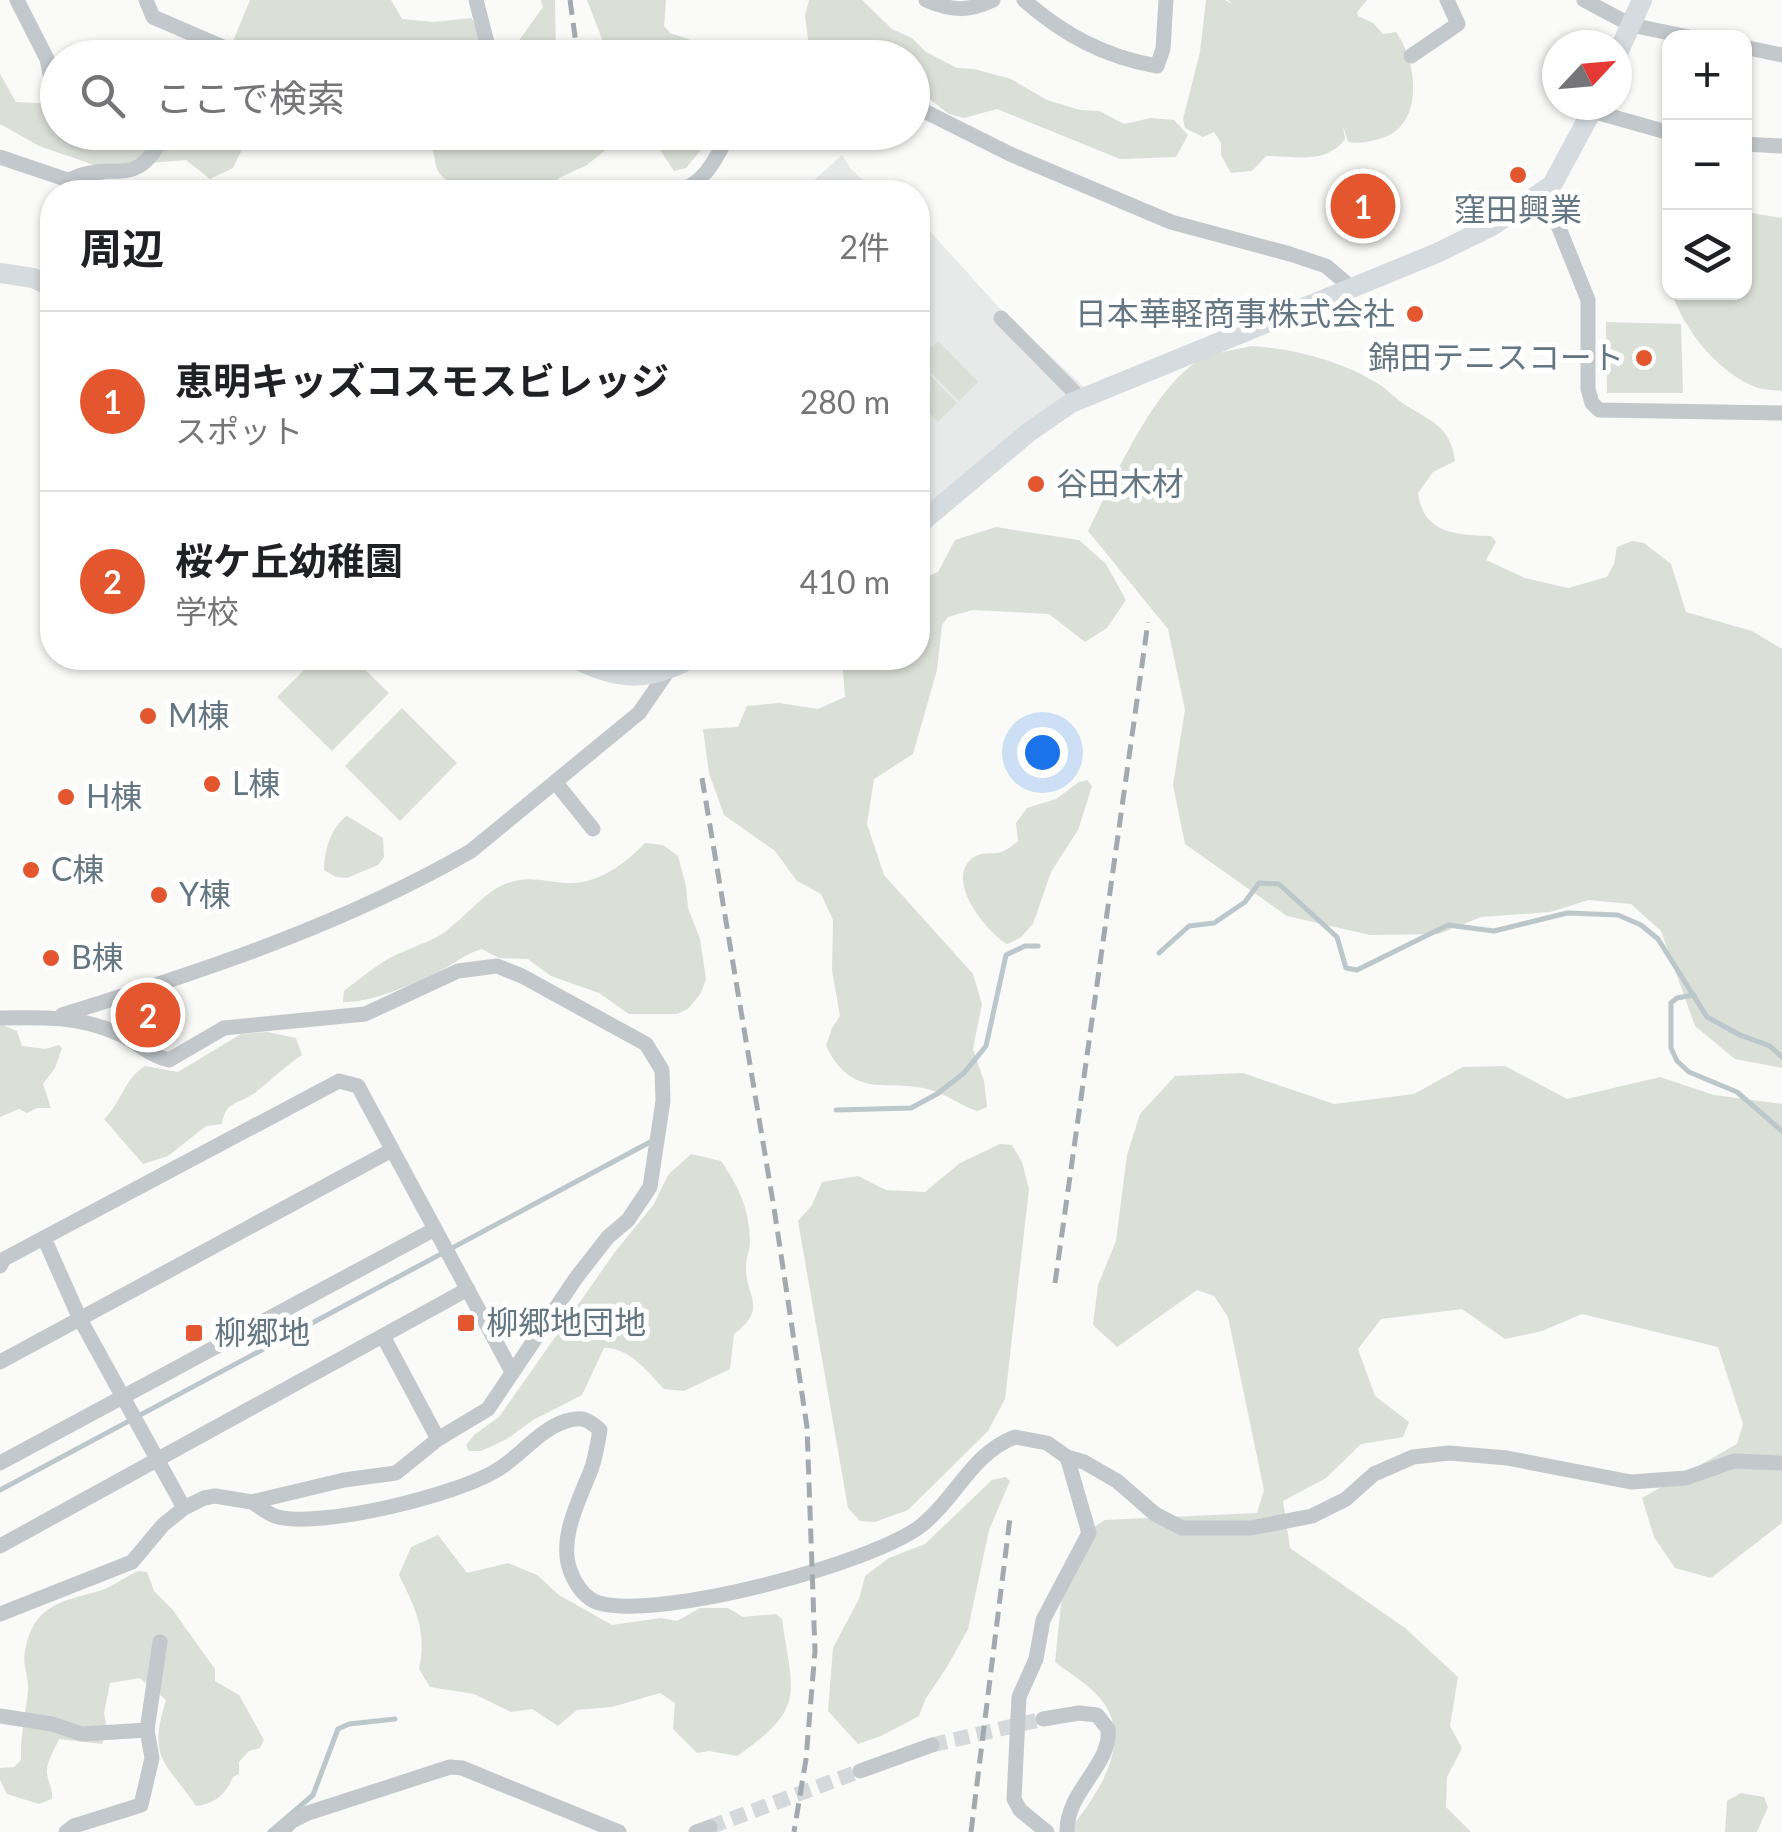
<!DOCTYPE html>
<html lang="ja">
<meta charset="utf-8">
<style>
:root{--surface:#fff;--page:#f2f2f2;--text:#202124;--muted:#757577;--line:#e0e0e0;--accent:#e4572e}
body{margin:0;font-family:Lato,"Noto Sans JP",sans-serif;background:var(--page);color:var(--text)}
.controls{position:absolute;right:30px;top:30px;display:grid;overflow:hidden;border-radius:20px;box-shadow:0 2px 8px #0004}
.controls button{width:90px;height:90px;display:grid;place-items:center;padding:0;border:0;border-bottom:2px solid var(--line);background:var(--surface);color:var(--text);font:50px sans-serif}
.compass{position:absolute;left:1542px;top:30px;width:90px;height:90px;border-radius:50%;background:var(--surface);box-shadow:0 2px 8px #0004;rotate:64deg}
.you{position:absolute;left:1042px;top:752px;width:35px;height:35px;margin:-25px;border:8px solid #fff;border-radius:50%;background:#1a73e8;box-shadow:0 0 0 15px #1a73e833}
.badge{display:grid;place-items:center;width:65px;height:65px;border-radius:50%;background:var(--accent);color:#fff;font-size:32px;font-weight:700}
.pin{position:absolute;translate:-50% -50%;border:5px solid #fff;box-shadow:0 2px 10px #0006}
.list{margin:0;padding:0;list-style:none}
h2{display:flex;justify-content:space-between;align-items:center;height:130px;margin:0;padding:0 40px;font-size:42px}
h2 small{font-size:32px;font-weight:400;color:var(--muted)}
.list li{display:grid;grid-template-columns:65px 1fr auto;gap:30px;align-items:center;box-sizing:border-box;height:180px;padding:0 40px;border-top:2px solid var(--line)}
.list b{display:block;font-size:38px;white-space:nowrap}
.list p{margin:0;font-size:32px;white-space:nowrap;color:var(--muted)}
.list em{font-size:32px;font-style:normal;color:var(--muted)}
.icon{flex:none;width:55px;height:55px;fill:none;stroke:currentColor;stroke-width:2;stroke-linecap:round;stroke-linejoin:round}
.map{position:relative;flex:none;width:1782px;height:1832px;overflow:hidden}
.search{position:absolute;background:var(--surface);box-shadow:0 2px 8px #0004;left:40px;top:40px;width:890px;height:110px;display:flex;align-items:center;gap:25px;box-sizing:border-box;padding:0 35px;border-radius:55px;color:var(--muted);font-size:38px}
.panel{position:absolute;background:var(--surface);box-shadow:0 2px 8px #0004;left:40px;top:180px;width:890px;height:490px;border-radius:40px}
.map>svg:first-child{display:block}
.built{fill:#e8e9e9}
.green{fill:#dadfd7}
.lines{fill:none;stroke-linecap:round;stroke-linejoin:round}
.stream{stroke:#bbc7cb;stroke-width:5}
.street-tunnel{stroke:#d5d9db;stroke-width:15;stroke-dasharray:15 8;stroke-linecap:butt}
.street{stroke:#c3c8cc;stroke-width:15}
.secondary{stroke:#d6dbdf;stroke-width:20}
.rail{stroke:#a2aab0;stroke-width:5;stroke-dasharray:15 8;stroke-linecap:butt}
.poi-dot{fill:#e4572e;stroke:#fff;stroke-width:4}
.labels{text-anchor:middle;stroke-width:10;stroke-linejoin:round;paint-order:stroke}
.poi-label{font-size:32px;fill:#657683;stroke:#fff;text-anchor:start}
</style>
<div class="map">
<svg width="1782" height="1832" viewBox="0 0 1782 1832">
<rect width="100%" height="100%" fill="#fafaf8"/>
<g class="built">
<path d="M842,155L851,169L876,192H801Z"/>
<path d="M918,218L1003,312L1084,387L918,517Z"/>
</g>
<g class="green">
<path d="M250,0H391L402,19L434,22L471,18L477,25L484,57H349L332,41L290,57L226,58Z"/>
<path d="M541,0H555L556,57H515V46L543,7Z"/>
<path d="M587,0H666L664,26L670,33L691,40V57H605V47Z"/>
<path d="M809,0H862L892,29L912,38L926,52L957,68L974,69L1011,79L1047,100L1080,110L1099,111L1124,124L1151,118L1174,120L1188,135L1176,157L1120,159L997,109L964,118L949,114L931,100L913,91L912,58L848,57L835,50L809,47L805,15Z"/>
<path d="M1206,0H1225L1232,4L1228,0H1367L1357,12L1358,16L1373,23L1383,34L1396,32C1419,64 1424,128 1379,139C1368,142 1358,144 1348,142L1343,126L1345,139C1326,165 1294,156 1266,156L1252,171L1231,173L1221,155V143L1214,132L1203,137L1185,128L1183,119L1200,52Z"/>
<path d="M0,74L16,102L57,104L58,132L93,133L96,136H130L137,132L250,133L233,168L210,179L186,160L100,167L39,146L0,124Z"/>
<path d="M400,133H715L686,168L674,171L651,136L614,143L587,165L559,178L550,192C522,192 462,198 442,176C431,165 440,154 423,135Z"/>
<path d="M1745,212L1782,218V391C1774,390 1765,390 1758,388C1719,374 1684,330 1672,293L1744,292Z"/>
<path d="M1606,322L1681,324L1683,393H1607Z"/>
<path d="M938,341L978,382L959,401L919,360Z"/>
<path d="M1251,346C1292,348 1342,361 1377,383C1386,388 1393,396 1401,402C1429,421 1450,424 1455,461L1433,472L1418,493C1423,534 1457,535 1491,536L1496,542L1486,560L1525,578L1568,588L1607,577L1614,564L1617,547L1632,541L1644,543L1671,564L1686,612L1752,631L1782,649V1068L1735,1059L1695,1026L1661,931L1631,904L1589,900L1550,912L1481,917L1439,934L1370,935L1287,916L1185,844L1173,785L1185,710L1168,629L1088,531C1111,485 1157,377 1206,357C1220,352 1237,349 1251,346Z"/>
<path d="M918,363L957,403L938,422L918,401Z"/>
<path d="M996,527L1079,540L1106,564L1126,600L1107,628L1085,642L1049,614L973,610L948,617L942,625L937,670L913,754L874,779L867,824L884,875L973,974L982,1004L973,1049L984,1081L987,1107L977,1111C962,1106 949,1096 934,1091C891,1076 855,1104 826,1046L832,1028L840,1016L832,970L833,920L821,894L797,881L775,851L724,815L709,773L703,729L738,727L747,706L779,703L818,709L845,697L842,658H918V581L938,572L955,540Z"/>
<path d="M316,658H353L389,693L332,751L277,697Z"/>
<path d="M402,708L457,763L400,821L345,766Z"/>
<path d="M1087,780L1092,786L1078,830L1051,872L1033,924L1020,938L1007,944C985,931 943,878 974,857C982,852 988,854 997,853C1005,852 1012,846 1018,841L1016,823L1027,808L1056,799L1079,782Z"/>
<path d="M347,816L383,838L384,857L378,865L347,878L336,877L324,870C324,852 331,826 347,816Z"/>
<path d="M645,843L663,845L678,856L686,886L688,908L700,939L706,979L701,993L688,1009L677,1014H629L599,993L551,976L528,959L499,958L482,949C468,953 459,960 447,967C423,981 369,1004 343,1002L344,991C358,980 373,968 388,959C404,950 422,945 437,937C463,922 484,889 511,882C531,876 546,882 565,883C597,885 624,865 645,843Z"/>
<path d="M0,1024L17,1031L22,1046L45,1049L59,1045L62,1048L55,1068L43,1084L51,1108H37L27,1113L19,1109L0,1117Z"/>
<path d="M267,1032L296,1038L302,1055C285,1066 271,1080 256,1092C241,1104 225,1100 222,1124L206,1126L168,1156L143,1164L104,1119C121,1103 124,1079 145,1066L178,1072L241,1034Z"/>
<path d="M1505,1066L1567,1099L1660,1077L1714,1095L1782,1104V1523L1711,1578L1675,1568L1654,1537L1642,1498L1737,1444L1743,1424L1718,1347L1582,1314L1542,1331L1505,1339L1462,1309L1381,1319L1358,1349L1375,1396L1409,1422L1403,1437L1361,1444L1326,1478L1283,1501L1290,1548L1405,1628L1458,1677L1450,1726L1462,1748L1447,1777L1446,1807L1471,1832H1067C1097,1797 1137,1739 1099,1697C1087,1683 1069,1673 1055,1662L1064,1576L1079,1536L1105,1520L1257,1513L1264,1490L1228,1317L1214,1296L1197,1290L1117,1347L1093,1325L1098,1285L1116,1241L1127,1155L1140,1114L1175,1076L1243,1073L1334,1104L1414,1094L1463,1067Z"/>
<path d="M1000,1144L1012,1145L1022,1162L1029,1189L1005,1399L988,1431L908,1510L875,1522L860,1521L848,1508L798,1221L812,1205L822,1182L858,1176L886,1190L925,1192L960,1163Z"/>
<path d="M691,1154L721,1161C739,1187 749,1208 750,1241C750,1249 747,1256 746,1264C744,1297 770,1307 734,1334L730,1369L684,1391L664,1389C649,1373 629,1347 604,1348L582,1395L533,1420L507,1439L481,1451H469L466,1445L474,1435L499,1417L615,1252L654,1204L668,1175Z"/>
<path d="M1006,1477L1010,1481L989,1530L968,1629L947,1667L926,1698L919,1716L881,1736L858,1744L828,1711L833,1648L859,1599L865,1576L889,1558L925,1544L992,1480Z"/>
<path d="M438,1535L467,1573L508,1563L537,1575L559,1595L612,1625L661,1618L677,1621L700,1608H728L743,1617L776,1614L782,1619C792,1693 808,1707 737,1756L709,1751L697,1753L673,1729L675,1703L660,1693L612,1707L577,1710L558,1726L532,1709L511,1712L474,1694L430,1687L419,1669C427,1630 416,1610 399,1575L411,1547Z"/>
<path d="M138,1571L147,1572L154,1591L172,1609L215,1669V1681L239,1695L264,1740L260,1748L249,1751L239,1762V1774L233,1777C226,1794 215,1804 196,1806C166,1761 147,1761 166,1700L140,1678L110,1683L104,1713L107,1729L102,1744L59,1739C55,1749 46,1762 47,1773C48,1783 53,1788 52,1799L39,1804L7,1794L0,1780V1768L14,1767L21,1760C20,1736 26,1713 28,1690C29,1677 22,1665 25,1651C33,1608 56,1602 96,1592C110,1589 124,1577 138,1571Z"/>
<path d="M1741,1793L1764,1797L1768,1807L1757,1832H1725L1727,1801Z"/>
</g>
<g class="lines">
<g class="stream">
<path d="M1159,953L1189,926L1214,923L1245,902L1259,883L1279,884L1337,937L1346,968L1357,970L1448,925L1494,931L1567,913L1618,915L1641,925L1658,939L1707,1017L1740,1035L1770,1046L1782,1057"/>
<path d="M1694,995L1677,998L1671,1003V1048L1677,1061L1689,1072L1737,1092L1782,1131"/>
<path d="M836,1110L911,1108L937,1094L964,1073L986,1046L1006,955L1025,946H1038"/>
<path d="M0,1490L652,1141"/>
<path d="M270,1832L313,1795L338,1729L349,1724L395,1719"/>
</g>
<g class="street-tunnel">
<path d="M932,1745L1043,1719"/>
<path d="M710,1827L860,1771"/>
</g>
<g class="street">
<path d="M17,0L47,59L51,79L58,89"/>
<path d="M146,0L153,17L225,48L227,52L224,58"/>
<path d="M476,0L491,58"/>
<path d="M926,0C951,11 968,12 993,0"/>
<path d="M1024,0C1064,35 1105,57 1157,66L1163,49L1166,0"/>
<path d="M1584,0L1631,25L1694,38"/>
<path d="M1744,47L1782,55"/>
<path d="M1411,56L1458,24L1447,0"/>
<path d="M912,105L1010,154L1171,222L1290,254L1326,266L1352,288"/>
<path d="M1592,111L1670,133"/>
<path d="M1744,144L1782,146"/>
<path d="M0,157L77,183L133,192"/>
<path d="M69,180C117,157 133,195 166,132"/>
<path d="M675,192C705,185 716,158 730,132"/>
<path d="M1545,193L1588,300V389L1592,403L1599,410L1782,413"/>
<path d="M1001,318L1081,399"/>
<path d="M556,783L593,829"/>
<path d="M62,1015C202,971 343,925 471,851L639,713L668,671"/>
<path d="M0,1018C42,1017 80,1016 119,1034C137,1042 150,1056 169,1060L224,1028L365,1014L458,971L497,966L522,976L646,1044L662,1070L663,1101L650,1187L628,1220L608,1237L576,1278L488,1409L438,1439L396,1473L344,1480L252,1502L215,1496L204,1498L184,1508L163,1525L132,1562L0,1614"/>
<path d="M44,1238L80,1319L184,1508"/>
<path d="M0,1266L4,1259L339,1081L358,1086L511,1370"/>
<path d="M383,1336L438,1439"/>
<path d="M0,1362L392,1150"/>
<path d="M0,1463L435,1229"/>
<path d="M252,1502C260,1507 269,1515 278,1517C323,1528 457,1495 497,1470C521,1456 538,1430 566,1421C581,1416 588,1419 600,1430C598,1442 596,1455 592,1467C581,1497 558,1537 570,1570C575,1584 585,1599 599,1603C659,1620 873,1564 922,1525C956,1498 972,1453 1015,1437L1047,1443L1067,1457L1084,1462L1117,1481L1155,1514L1182,1528H1251L1312,1516L1346,1499L1374,1474L1413,1457L1449,1453L1507,1458L1631,1482L1686,1478L1734,1461L1782,1463"/>
<path d="M0,1546L468,1289"/>
<path d="M0,1716L52,1724L82,1734L147,1730L160,1642"/>
<path d="M1043,1719L1079,1713L1097,1715L1108,1729C1112,1765 1066,1791 1067,1832"/>
<path d="M860,1771L932,1745"/>
<path d="M66,1832L74,1826L141,1805L152,1758L147,1730"/>
<path d="M281,1832L292,1821L308,1813L450,1767L462,1768L619,1832"/>
<path d="M696,1832L710,1827"/>
<path d="M1047,1832L1020,1810L1014,1799L1019,1697L1036,1659L1043,1620L1089,1533L1067,1457"/>
</g>
<g class="secondary">
<path d="M1617,55L1642,0"/>
<path d="M0,273L33,278L52,287"/>
<path d="M918,525L1029,432L1071,403L1437,253L1492,226L1552,185L1595,105"/>
<path d="M574,658C618,681 648,682 692,658"/>
</g>
<g class="rail">
<path d="M570,0L578,58"/>
<path d="M702,778L774,1208L807,1427L815,1651L806,1759L794,1832"/>
<path d="M1055,1283L1148,622"/>
<path d="M971,1832L1010,1518"/>
</g>
</g>
<g class="poi-dot">
<circle cx="1518" cy="175" r="10"/>
<circle cx="1415" cy="314" r="10"/>
<circle cx="1644" cy="358" r="10"/>
<circle cx="1036" cy="484" r="10"/>
<circle cx="148" cy="716" r="10"/>
<circle cx="212" cy="784" r="10"/>
<circle cx="66" cy="797" r="10"/>
<circle cx="31" cy="870" r="10"/>
<circle cx="159" cy="895" r="10"/>
<circle cx="51" cy="958" r="10"/>
<rect x="456" y="1313" width="20" height="20" rx="5"/>
<rect x="184" y="1323" width="20" height="20" rx="5"/>
</g>
<g class="labels">
<g class="poi-label">
<text x="1518" y="221" text-anchor="middle">窪田興業</text>
<text x="1395" y="325" text-anchor="end">日本華軽商事株式会社</text>
<text x="1624" y="369" text-anchor="end">錦田テニスコート</text>
<text x="1056" y="495">谷田木材</text>
<text x="168" y="727">M棟</text>
<text x="232" y="795">L棟</text>
<text x="86" y="808">H棟</text>
<text x="51" y="881">C棟</text>
<text x="179" y="906">Y棟</text>
<text x="71" y="969">B棟</text>
<text x="486" y="1334">柳郷地団地</text>
<text x="214" y="1344">柳郷地</text>
</g>
</g>
</svg>
<div class="controls">
<button>+</button>
<button>−</button>
<button><svg class="icon" aria-label="layers" viewBox="0 0 24 24"><path d="M12 4l9 5-9 5-9-5zM3 14l9 5 9-5"/></svg></button>
</div>
<svg class="compass" viewBox="-18 -18 36 36"><path d="M0-13l5 13h-10z" fill="#e53935"/><path d="M0 13l5-13h-10z" fill="#757577"/></svg>
<div class="you"></div>
<div class="pin badge" style="left:1363px;top:206px">1</div>
<div class="pin badge" style="left:148px;top:1015px">2</div>
<div class="search"><svg class="icon" aria-label="search" viewBox="0 0 24 24"><circle cx="10" cy="10" r="6"/><path d="M15 15l6 6"/></svg>ここで検索</div>
<section class="panel">
<h2>周辺<small>2件</small></h2>
<ul class="list">
<li><span class="badge">1</span><div><b>恵明キッズコスモスビレッジ</b><p>スポット</p></div><em>280 m</em></li>
<li><span class="badge">2</span><div><b>桜ケ丘幼稚園</b><p>学校</p></div><em>410 m</em></li>
</ul>
</section>
</div>
